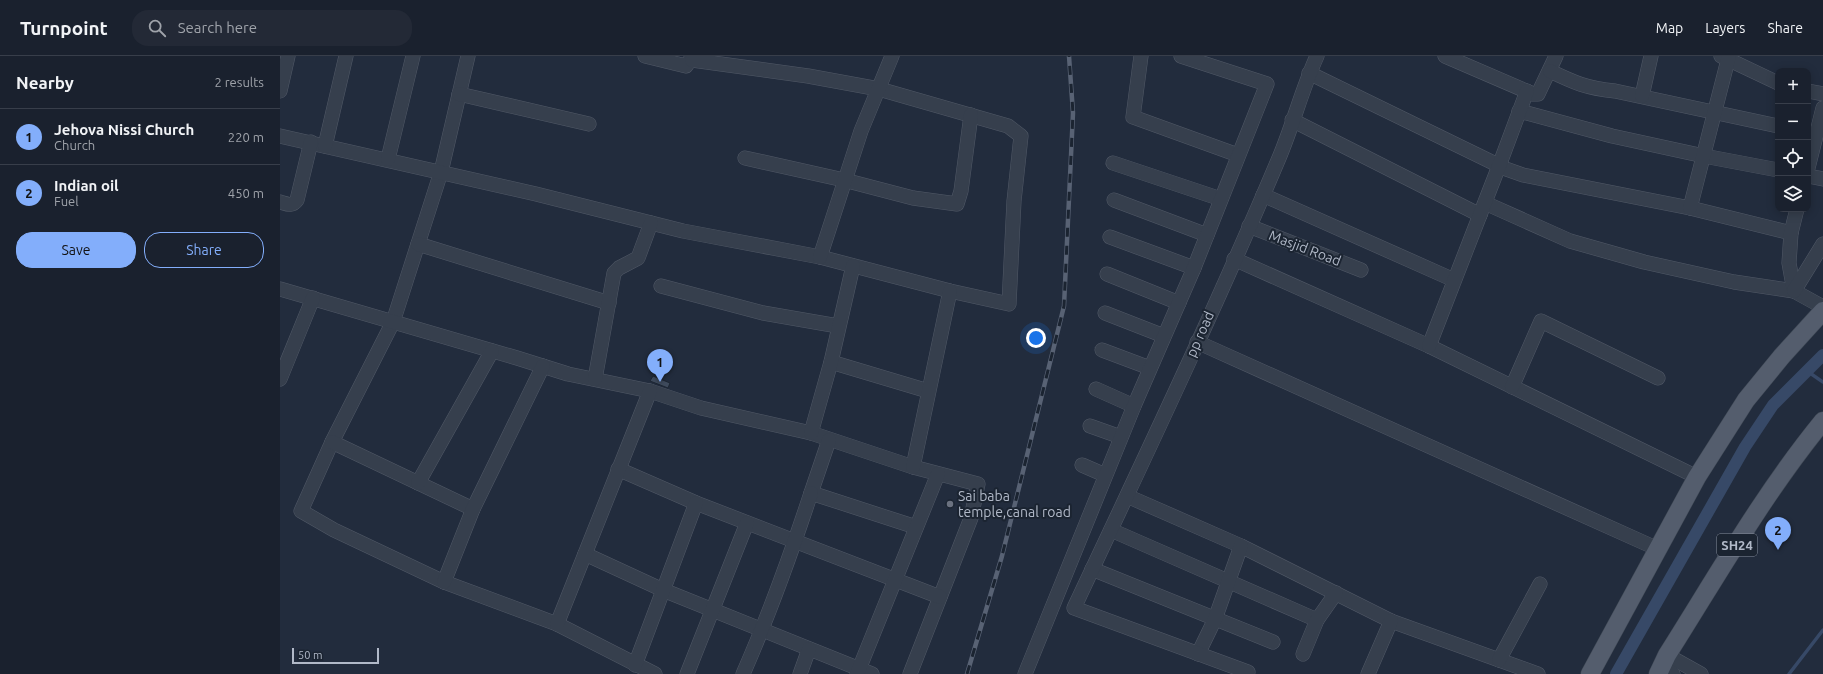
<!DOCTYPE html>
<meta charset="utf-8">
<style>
:root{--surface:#1a212e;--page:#232936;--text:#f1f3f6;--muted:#9fa3aa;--line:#383e4a;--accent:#83aefb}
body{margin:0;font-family:Ubuntu,sans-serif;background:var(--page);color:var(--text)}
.controls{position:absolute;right:12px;top:12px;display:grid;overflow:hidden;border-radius:8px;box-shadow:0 2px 10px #0003}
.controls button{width:36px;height:36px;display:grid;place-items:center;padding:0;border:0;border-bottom:1px solid var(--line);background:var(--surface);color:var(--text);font:20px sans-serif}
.scale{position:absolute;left:12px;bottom:10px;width:87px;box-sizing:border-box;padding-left:4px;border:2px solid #b1b9c8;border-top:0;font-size:11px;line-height:14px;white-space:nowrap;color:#b1b9c8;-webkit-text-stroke:3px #1b2431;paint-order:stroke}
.you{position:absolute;left:756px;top:282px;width:14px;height:14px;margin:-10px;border:3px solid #fff;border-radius:50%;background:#1a73e8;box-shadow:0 0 0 6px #1a73e833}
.badge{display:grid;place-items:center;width:26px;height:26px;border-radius:50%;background:var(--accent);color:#111;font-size:13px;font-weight:700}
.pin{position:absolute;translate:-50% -33px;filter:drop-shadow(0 1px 2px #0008)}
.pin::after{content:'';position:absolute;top:21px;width:14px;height:12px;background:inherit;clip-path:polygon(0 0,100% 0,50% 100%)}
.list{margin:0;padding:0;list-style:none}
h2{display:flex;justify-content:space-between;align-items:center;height:52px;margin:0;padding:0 16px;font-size:17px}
h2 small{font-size:13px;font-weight:400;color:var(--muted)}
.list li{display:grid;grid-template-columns:26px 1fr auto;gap:12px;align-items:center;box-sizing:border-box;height:56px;padding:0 16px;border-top:1px solid var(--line)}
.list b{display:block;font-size:15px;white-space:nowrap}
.list p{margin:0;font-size:13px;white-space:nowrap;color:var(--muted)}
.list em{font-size:13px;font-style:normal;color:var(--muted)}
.actions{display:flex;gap:8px;padding:12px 16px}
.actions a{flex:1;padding:9px 0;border:1px solid var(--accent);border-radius:16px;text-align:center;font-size:14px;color:var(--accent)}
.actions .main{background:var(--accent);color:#111}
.icon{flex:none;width:22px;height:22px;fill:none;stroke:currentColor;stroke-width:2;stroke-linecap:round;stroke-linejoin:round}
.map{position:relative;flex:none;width:1543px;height:618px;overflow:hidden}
header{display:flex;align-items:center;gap:24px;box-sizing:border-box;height:56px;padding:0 20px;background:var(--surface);border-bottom:1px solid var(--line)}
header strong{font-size:19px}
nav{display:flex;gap:22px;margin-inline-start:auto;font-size:14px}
.search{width:280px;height:36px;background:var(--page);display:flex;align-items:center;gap:10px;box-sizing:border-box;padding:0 14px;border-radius:16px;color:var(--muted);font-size:15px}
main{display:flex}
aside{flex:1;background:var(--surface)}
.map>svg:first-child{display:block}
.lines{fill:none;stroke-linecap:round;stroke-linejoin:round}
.stream{stroke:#374967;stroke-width:3.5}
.canal{stroke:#374967;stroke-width:12}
.building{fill:#3e4a5c;stroke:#1d2633}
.minor-casing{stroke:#515967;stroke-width:15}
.major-casing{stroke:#3f4855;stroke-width:19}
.minor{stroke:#363f4d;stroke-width:14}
.major{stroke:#545d6d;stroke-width:18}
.rail-casing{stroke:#586274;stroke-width:4.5}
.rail{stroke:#1b2431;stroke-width:3;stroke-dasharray:9;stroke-linecap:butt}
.worship-dot{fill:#6b7280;stroke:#1b2431;stroke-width:1.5}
.labels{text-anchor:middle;stroke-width:4;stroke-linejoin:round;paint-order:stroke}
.shield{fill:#1b2431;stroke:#848c9b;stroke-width:1}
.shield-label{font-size:13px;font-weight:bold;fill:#b1b9c8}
.street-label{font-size:14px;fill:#b1b9c8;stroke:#1b2431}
.poi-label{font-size:14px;fill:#b1b9c8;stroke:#1b2431;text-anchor:start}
</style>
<header>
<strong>Turnpoint</strong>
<div class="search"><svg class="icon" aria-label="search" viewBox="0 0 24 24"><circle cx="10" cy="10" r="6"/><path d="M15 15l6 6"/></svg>Search here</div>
<nav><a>Map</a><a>Layers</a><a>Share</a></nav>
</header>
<main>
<aside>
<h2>Nearby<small>2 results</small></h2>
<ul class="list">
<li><span class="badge">1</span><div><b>Jehova Nissi Church</b><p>Church</p></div><em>220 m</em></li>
<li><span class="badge">2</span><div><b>Indian oil</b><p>Fuel</p></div><em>450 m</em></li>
</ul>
<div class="actions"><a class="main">Save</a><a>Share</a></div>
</aside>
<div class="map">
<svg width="1543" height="618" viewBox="0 0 1543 618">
<rect width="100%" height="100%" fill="#222c3d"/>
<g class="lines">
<g class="stream">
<path d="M1527,315L1543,326"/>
<path d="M1509,618L1543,574"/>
</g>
<path class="canal" d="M1336,618L1465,391L1493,349L1543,299"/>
</g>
<path class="building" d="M373,320L390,327L388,332L370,325Z"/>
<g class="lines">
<g class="minor-casing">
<g id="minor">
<path d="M188,0L161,116L113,266L52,386L21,455L54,474L164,526L277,568L375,618"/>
<path d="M365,0L406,10L413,0"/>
<path d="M861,0L853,61L958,99"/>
<path d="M1165,0L1253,38H1258L1276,0"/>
<path d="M1441,0L1498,27"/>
<path d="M1270,15C1295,27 1306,32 1335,35L1498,70"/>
<path d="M1029,17L1226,113L1243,119L1410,152L1511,177"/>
<path d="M0,35L8,0"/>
<path d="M1528,35L1543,38"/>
<path d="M179,38L309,68"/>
<path d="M1362,40L1371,0"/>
<path d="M1239,55L1332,80L1424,100L1498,114"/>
<path d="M1012,64L1200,159"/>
<path d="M0,80L256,138L403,175L540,201L670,235L729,248L734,145L741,80L728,70L599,33L528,20L412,4"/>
<path d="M45,90L66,0"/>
<path d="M465,102L564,124L633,142L677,148L681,135L691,59"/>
<path d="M108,103L133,0"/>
<path d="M833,107L941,143"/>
<path d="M1528,112L1543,52"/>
<path d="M1528,120L1543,123"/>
<path d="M983,139L1174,224"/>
<path d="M834,144L927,179"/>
<path d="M0,146C7,148 12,151 17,144L31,86"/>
<path d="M1205,147L1290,185L1364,206L1454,226L1514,235L1543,251"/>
<path d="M1410,152L1449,0"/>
<path d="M969,170L1081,214"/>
<path d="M830,181L914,212"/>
<path d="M138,188L329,247"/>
<path d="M540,201L581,75L612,0"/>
<path d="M954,203L1149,290L1417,421"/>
<path d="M827,218L899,247"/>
<path d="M381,230L483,257L558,270"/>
<path d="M0,233L237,302L288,318L370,335L421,352L531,377L633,411L698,428L691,462L630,618"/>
<path d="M1514,235L1509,207L1511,177L1517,153"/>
<path d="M1514,235L1543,188"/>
<path d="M825,257L884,280"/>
<path d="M917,286L1378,493"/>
<path d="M1149,290L1219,110L1247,35"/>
<path d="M822,294L870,312"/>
<path d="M551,306L648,335"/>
<path d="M0,323L33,242"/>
<path d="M315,323L334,217L339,212L358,202L371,167"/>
<path d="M1232,331L1261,265L1378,322"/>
<path d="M816,333L854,350"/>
<path d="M810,370L841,381"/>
<path d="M531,377L551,306L573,210"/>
<path d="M549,384L531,437L636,471"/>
<path d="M52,386L193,453"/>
<path d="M802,409L825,419"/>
<path d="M633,411L670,235"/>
<path d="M338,413L416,447L660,541"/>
<path d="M138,427L212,295"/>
<path d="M847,440L961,490L1111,565L1258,618"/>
<path d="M831,474L1037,564"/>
<path d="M305,498L383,534L592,618"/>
<path d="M812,513L993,586"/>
<path d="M164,526L193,453L263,310"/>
<path d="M277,568L370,335"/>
<path d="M918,598L935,563L961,490"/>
<path d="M1023,598L1037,564L1056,537"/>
<path d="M1387,599L1421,618"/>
<path d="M1219,604L1260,528"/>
<path d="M355,609L416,447"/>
<path d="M1382,610L1393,618"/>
<path d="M968,616L794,552C864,403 935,254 999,102C1013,69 1022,33 1037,0"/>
<path d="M407,618L467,467"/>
<path d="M463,618C489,559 511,498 531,437"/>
<path d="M520,618L529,593"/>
<path d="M577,618L658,418"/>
<path d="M745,618L854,350L914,212L987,28L901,0"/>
<path d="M1088,618L1111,565"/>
</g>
</g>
<g class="major-casing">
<g id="major">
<path d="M1310,618L1417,421L1466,344L1502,300L1543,255"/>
<path d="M1378,618L1387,599C1437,520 1484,437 1543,365"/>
</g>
</g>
<use href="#minor" class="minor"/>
<use href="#major" class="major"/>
<g class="rail-casing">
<path id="rail" d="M687,618L722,500L784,250L793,57L789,0"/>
</g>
<use href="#rail" class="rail"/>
</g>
<circle class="worship-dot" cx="670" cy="448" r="4"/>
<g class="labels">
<rect class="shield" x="1437" y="478" width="40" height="22" rx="3"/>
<g class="shield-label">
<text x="1457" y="494">SH24</text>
</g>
<g class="street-label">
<text transform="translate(1025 192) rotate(21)" y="5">Masjid Road</text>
<text transform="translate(920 278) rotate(-66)" y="5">pp road</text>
</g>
<g class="poi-label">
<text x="678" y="445">Sai baba<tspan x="678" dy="16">temple,canal road</tspan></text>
</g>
</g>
</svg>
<div class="controls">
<button>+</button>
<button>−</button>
<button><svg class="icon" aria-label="locate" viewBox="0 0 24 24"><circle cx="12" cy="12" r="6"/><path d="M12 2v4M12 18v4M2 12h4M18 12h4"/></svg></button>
<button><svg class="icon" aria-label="layers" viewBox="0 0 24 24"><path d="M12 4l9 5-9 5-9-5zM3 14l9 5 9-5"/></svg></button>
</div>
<div class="scale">50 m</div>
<div class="you"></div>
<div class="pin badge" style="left:380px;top:326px">1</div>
<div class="pin badge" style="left:1498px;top:494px">2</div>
</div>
</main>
